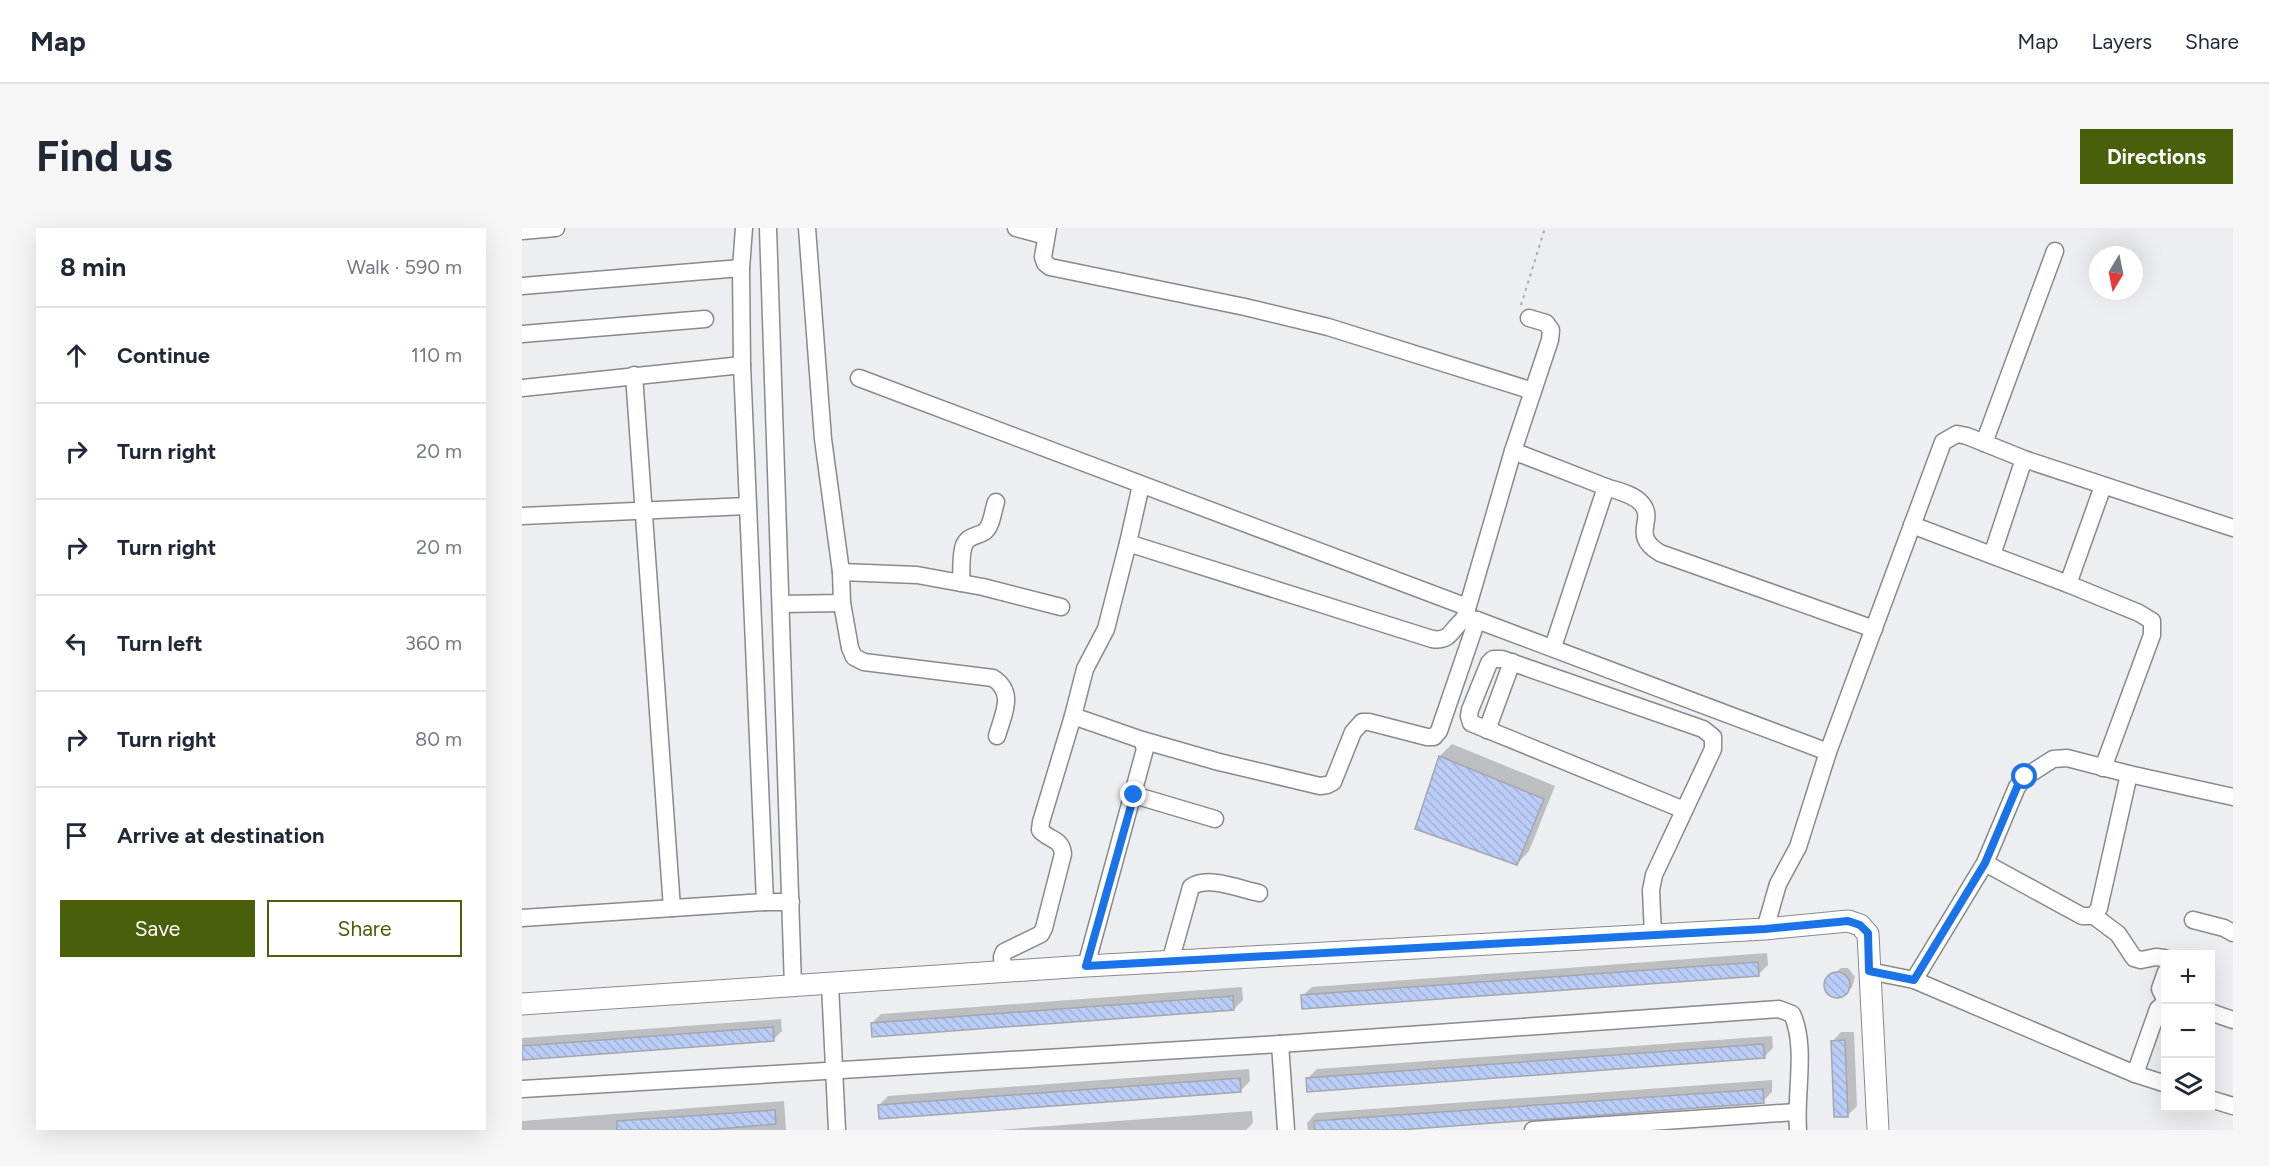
<!DOCTYPE html>
<meta charset="utf-8">
<style>
:root{--surface:#fff;--page:#f6f6f7;--text:#1f2937;--muted:#747a83;--line:#e0e1e3;--accent:#495f09}
body{margin:0;font-family:Figtree,sans-serif;background:var(--page);color:var(--text)}
.controls{position:absolute;right:18px;bottom:18px;display:grid;overflow:hidden;border-radius:0px;box-shadow:0 6px 24px #0002}
.controls button{width:54px;height:54px;display:grid;place-items:center;padding:0;border:0;border-bottom:2px solid var(--line);background:var(--surface);color:var(--text);font:30px sans-serif}
.compass{position:absolute;left:1567px;top:18px;width:54px;height:54px;border-radius:50%;background:var(--surface);box-shadow:0 6px 24px #0002;rotate:190deg}
.stop{position:absolute;width:18px;height:18px;margin:-14px;border:4px solid #1a73e8;border-radius:50%;background:#fff}
.stop.end{background:#1a73e8;border-color:#fff;box-shadow:0 2px 6px #0008}
.list{margin:0;padding:0;list-style:none}
h2{display:flex;justify-content:space-between;align-items:center;height:78px;margin:0;padding:0 24px;font-size:26px}
h2 small{font-size:20px;font-weight:400;color:var(--muted)}
.list li{display:grid;grid-template-columns:39px 1fr auto;gap:18px;align-items:center;box-sizing:border-box;height:96px;padding:0 24px;border-top:2px solid var(--line)}
.list b{display:block;font-size:22px;white-space:nowrap}
.list em{font-size:20px;font-style:normal;color:var(--muted)}
.actions{display:flex;gap:12px;padding:18px 24px}
.actions a{flex:1;padding:14px 0;border:2px solid var(--accent);border-radius:0px;text-align:center;font-size:21px;color:var(--accent)}
.actions .main{background:var(--accent);color:#fff}
.icon{flex:none;width:33px;height:33px;fill:none;stroke:currentColor;stroke-width:2;stroke-linecap:round;stroke-linejoin:round}
.map{position:relative;flex:none;width:1711px;height:902px;overflow:hidden;border-radius:0px}
header{display:flex;align-items:center;gap:36px;box-sizing:border-box;height:84px;padding:0 30px;background:var(--surface);border-bottom:2px solid var(--line)}
header strong{font-size:28px}
nav{display:flex;gap:33px;margin-inline-start:auto;font-size:21px}
.intro{display:flex;align-items:center;justify-content:space-between;box-sizing:border-box;height:144px;padding:0 36px}
h1{margin:0;font-size:42px}
.button{padding:15px 27px;border-radius:0px;background:var(--accent);color:#fff;font-size:21px;font-weight:700}
main{display:flex;gap:36px;padding:0 36px}
aside{flex:1;background:var(--surface);border-radius:0px;box-shadow:0 6px 24px #0002}
.map>svg:first-child{display:block}
.shadow{fill:#0003}
.building{fill:url(#building-back-hatch);stroke:#a5a6a9;stroke-width:1.5}
.lines{fill:none;stroke-linecap:round;stroke-linejoin:round}
.minor-casing{stroke:#88898d;stroke-width:19}
.tertiary-casing{stroke:#88898d;stroke-width:23}
.path{stroke:#aaabad;stroke-width:2;stroke-dasharray:3 4.5;stroke-linecap:butt}
.minor{stroke:#fff;stroke-width:16}
.tertiary{stroke:#fff;stroke-width:21}
.route{stroke:#1a73e8;stroke-width:8}
</style>
<header>
<strong>Map</strong>
<nav><a>Map</a><a>Layers</a><a>Share</a></nav>
</header>
<div class="intro"><h1>Find us</h1><a class="button">Directions</a></div>
<main>
<aside>
<h2>8 min<small>Walk · 590 m</small></h2>
<ul class="list">
<li><svg class="icon" aria-label="ahead" viewBox="0 0 24 24"><path d="M12 20V5M6 11l6-6 6 6"/></svg><div><b>Continue</b></div><em>110 m</em></li>
<li><svg class="icon" aria-label="right" viewBox="0 0 24 24"><path d="M7 20v-9h11M14 6l5 5-5 5"/></svg><div><b>Turn right</b></div><em>20 m</em></li>
<li><svg class="icon" aria-label="right" viewBox="0 0 24 24"><path d="M7 20v-9h11M14 6l5 5-5 5"/></svg><div><b>Turn right</b></div><em>20 m</em></li>
<li><svg class="icon" aria-label="left" viewBox="0 0 24 24"><path d="M17 20v-9H6M10 6l-5 5 5 5"/></svg><div><b>Turn left</b></div><em>360 m</em></li>
<li><svg class="icon" aria-label="right" viewBox="0 0 24 24"><path d="M7 20v-9h11M14 6l5 5-5 5"/></svg><div><b>Turn right</b></div><em>80 m</em></li>
<li><svg class="icon" aria-label="arrive" viewBox="0 0 24 24"><path d="M6 21V4h12l-3 4 3 4H6"/></svg><div><b>Arrive at destination</b></div></li>
</ul>
<div class="actions"><a class="main">Save</a><a>Share</a></div>
</aside>
<div class="map">
<svg width="1711" height="902" viewBox="0 0 1711 902">
<defs>
<pattern id="building-back-hatch" width="6" height="6" patternUnits="userSpaceOnUse" patternTransform="scale(1.5)"><rect width="6" height="6" fill="#bacdf9"/><path d="M-1 5l2 2M0 0l6 6M5-1l2 2" fill="none" stroke="#a0b1d6"/></pattern>
</defs>
<rect width="100%" height="100%" fill="#edeef2"/>
<g class="shadow">
<path d="M930,516L1033,558L1007,623L995,636L918,528Z"/>
<path d="M1245,725L1246,737L1237,746L780,768L790,759Z"/>
<path d="M1319,740H1326L1333,749L1330,759L1317,768L1307,765L1304,758L1306,751Z"/>
<path d="M720,759L721,772L712,781L350,795L359,786Z"/>
<path d="M259,791L260,803L251,812L0,830V810Z"/>
<path d="M1319,804H1332L1335,878L1326,887L1310,814Z"/>
<path d="M1250,808L1251,820L1242,829L786,850L795,841Z"/>
<path d="M727,841L728,853L719,862L357,877L366,868Z"/>
<path d="M1250,852V864L1241,873L849,902H786L785,895L794,885Z"/>
<path d="M262,873L264,902H0V893Z"/>
<path d="M730,883L731,895L724,902H475Z"/>
</g>
<g class="building">
<path d="M917,528L1022,571L995,637L893,601Z"/>
<path d="M1236,734L1237,748L780,781L779,767Z"/>
<circle cx="1315" cy="757" r="13"/>
<path d="M711,768L712,782L350,809L349,795Z"/>
<path d="M251,799L252,813L0,832V818Z"/>
<path d="M1323,812L1326,889H1312L1309,813Z"/>
<path d="M1241,816L1243,830L785,864L784,850Z"/>
<path d="M718,850L719,864L357,891L356,877Z"/>
<path d="M1241,861L1242,875L877,902H793L792,893Z"/>
<path d="M253,882L254,896L184,902H95V893Z"/>
</g>
<g class="lines">
<g class="minor-casing">
<g id="minor">
<path d="M222,0L219,40L220,137L243,674"/>
<path d="M246,0L271,758"/>
<path d="M494,0L524,8"/>
<path d="M526,0L521,29L523,35L528,39L723,79L806,99L1011,163"/>
<path d="M0,3L34,0"/>
<path d="M0,58L219,40"/>
<path d="M0,106L183,91"/>
<path d="M112,147L150,680"/>
<path d="M337,150L945,379"/>
<path d="M0,160L220,137"/>
<path d="M1462,215L1533,23"/>
<path d="M991,223L1084,259L1031,419"/>
<path d="M1084,259C1096,263 1111,266 1119,275C1135,292 1107,306 1138,325L1352,401"/>
<path d="M0,288L225,278"/>
<path d="M1390,297L1546,356L1617,385L1630,393V407L1581,540"/>
<path d="M606,315L619,257"/>
<path d="M1470,327L1502,231"/>
<path d="M319,344L395,347L461,359L539,379"/>
<path d="M439,355C440,344 438,328 442,317C447,307 454,309 462,304C470,299 471,282 474,274"/>
<path d="M1546,356L1581,258"/>
<path d="M320,375L328,420L332,429L342,434L471,450C494,465 481,486 475,508"/>
<path d="M259,376L320,375L319,344L301,211L285,0"/>
<path d="M943,388L991,223L1028,112L1029,102L1024,95L1007,90"/>
<path d="M965,502L990,434"/>
<path d="M620,512L697,534L798,558L805,557L811,554L831,504L840,494H847L905,509H912L917,503L955,392"/>
<path d="M612,567L693,591"/>
<path d="M1463,635L1560,688H1572L1577,680L1607,546"/>
<path d="M1572,688L1596,706L1612,730L1619,732L1634,729L1642,730L1644,733"/>
<path d="M0,690L243,674H269"/>
<path d="M1671,692L1702,700L1711,705"/>
<path d="M1243,701L1256,656L1276,619L1306,524L1421,214L1435,206L1445,208L1502,231L1711,300"/>
<path d="M1131,707L1129,662L1132,647L1191,521V509L1181,501L980,431H971L967,435L948,482L947,488L949,495L1162,582"/>
<path d="M648,734L669,659C686,647 717,661 737,665"/>
<path d="M564,738L623,521L620,512L551,488L563,441L584,401L606,315L910,411C929,414 929,401 942,391L955,392L1306,524"/>
<path d="M481,743L480,729L482,724L519,706L522,700L541,626C540,610 526,612 518,602L519,594L551,488"/>
<path d="M1347,743L1392,752L1613,846L1644,856"/>
<path d="M1644,744L1638,761L1644,773"/>
<path d="M1392,752L1463,635L1495,559L1503,549L1531,531L1545,530L1607,546L1711,569"/>
<path d="M308,756L315,902"/>
<path d="M1688,784L1711,792"/>
<path d="M758,816L764,902"/>
<path d="M1613,846L1636,781L1644,774"/>
<path d="M0,861L758,816L1257,781L1270,786C1285,818 1273,866 1276,902"/>
<path d="M1688,871L1711,878"/>
<path d="M1011,902L1274,884"/>
</g>
</g>
<g class="tertiary-casing">
<path id="tertiary" d="M0,776L564,738L1243,701L1326,693L1338,697L1346,706L1356,902"/>
</g>
<path class="path" d="M999,77L1023,0"/>
<use href="#minor" class="minor"/>
<use href="#tertiary" class="tertiary"/>
</g>
<g class="lines">
<path class="route" d="M612,567L564,738L1243,701L1326,693L1338,697L1346,705L1347,743L1392,752L1463,635L1495,559L1503,549"/>
</g>
</svg>
<div class="controls">
<button>+</button>
<button>−</button>
<button><svg class="icon" aria-label="layers" viewBox="0 0 24 24"><path d="M12 4l9 5-9 5-9-5zM3 14l9 5 9-5"/></svg></button>
</div>
<svg class="compass" viewBox="-18 -18 36 36"><path d="M0-13l5 13h-10z" fill="#e53935"/><path d="M0 13l5-13h-10z" fill="#747a83"/></svg>
<div class="stop" style="left:1503px;top:549px"></div>
<div class="stop end" style="left:612px;top:567px"></div>
</div>
</main>
